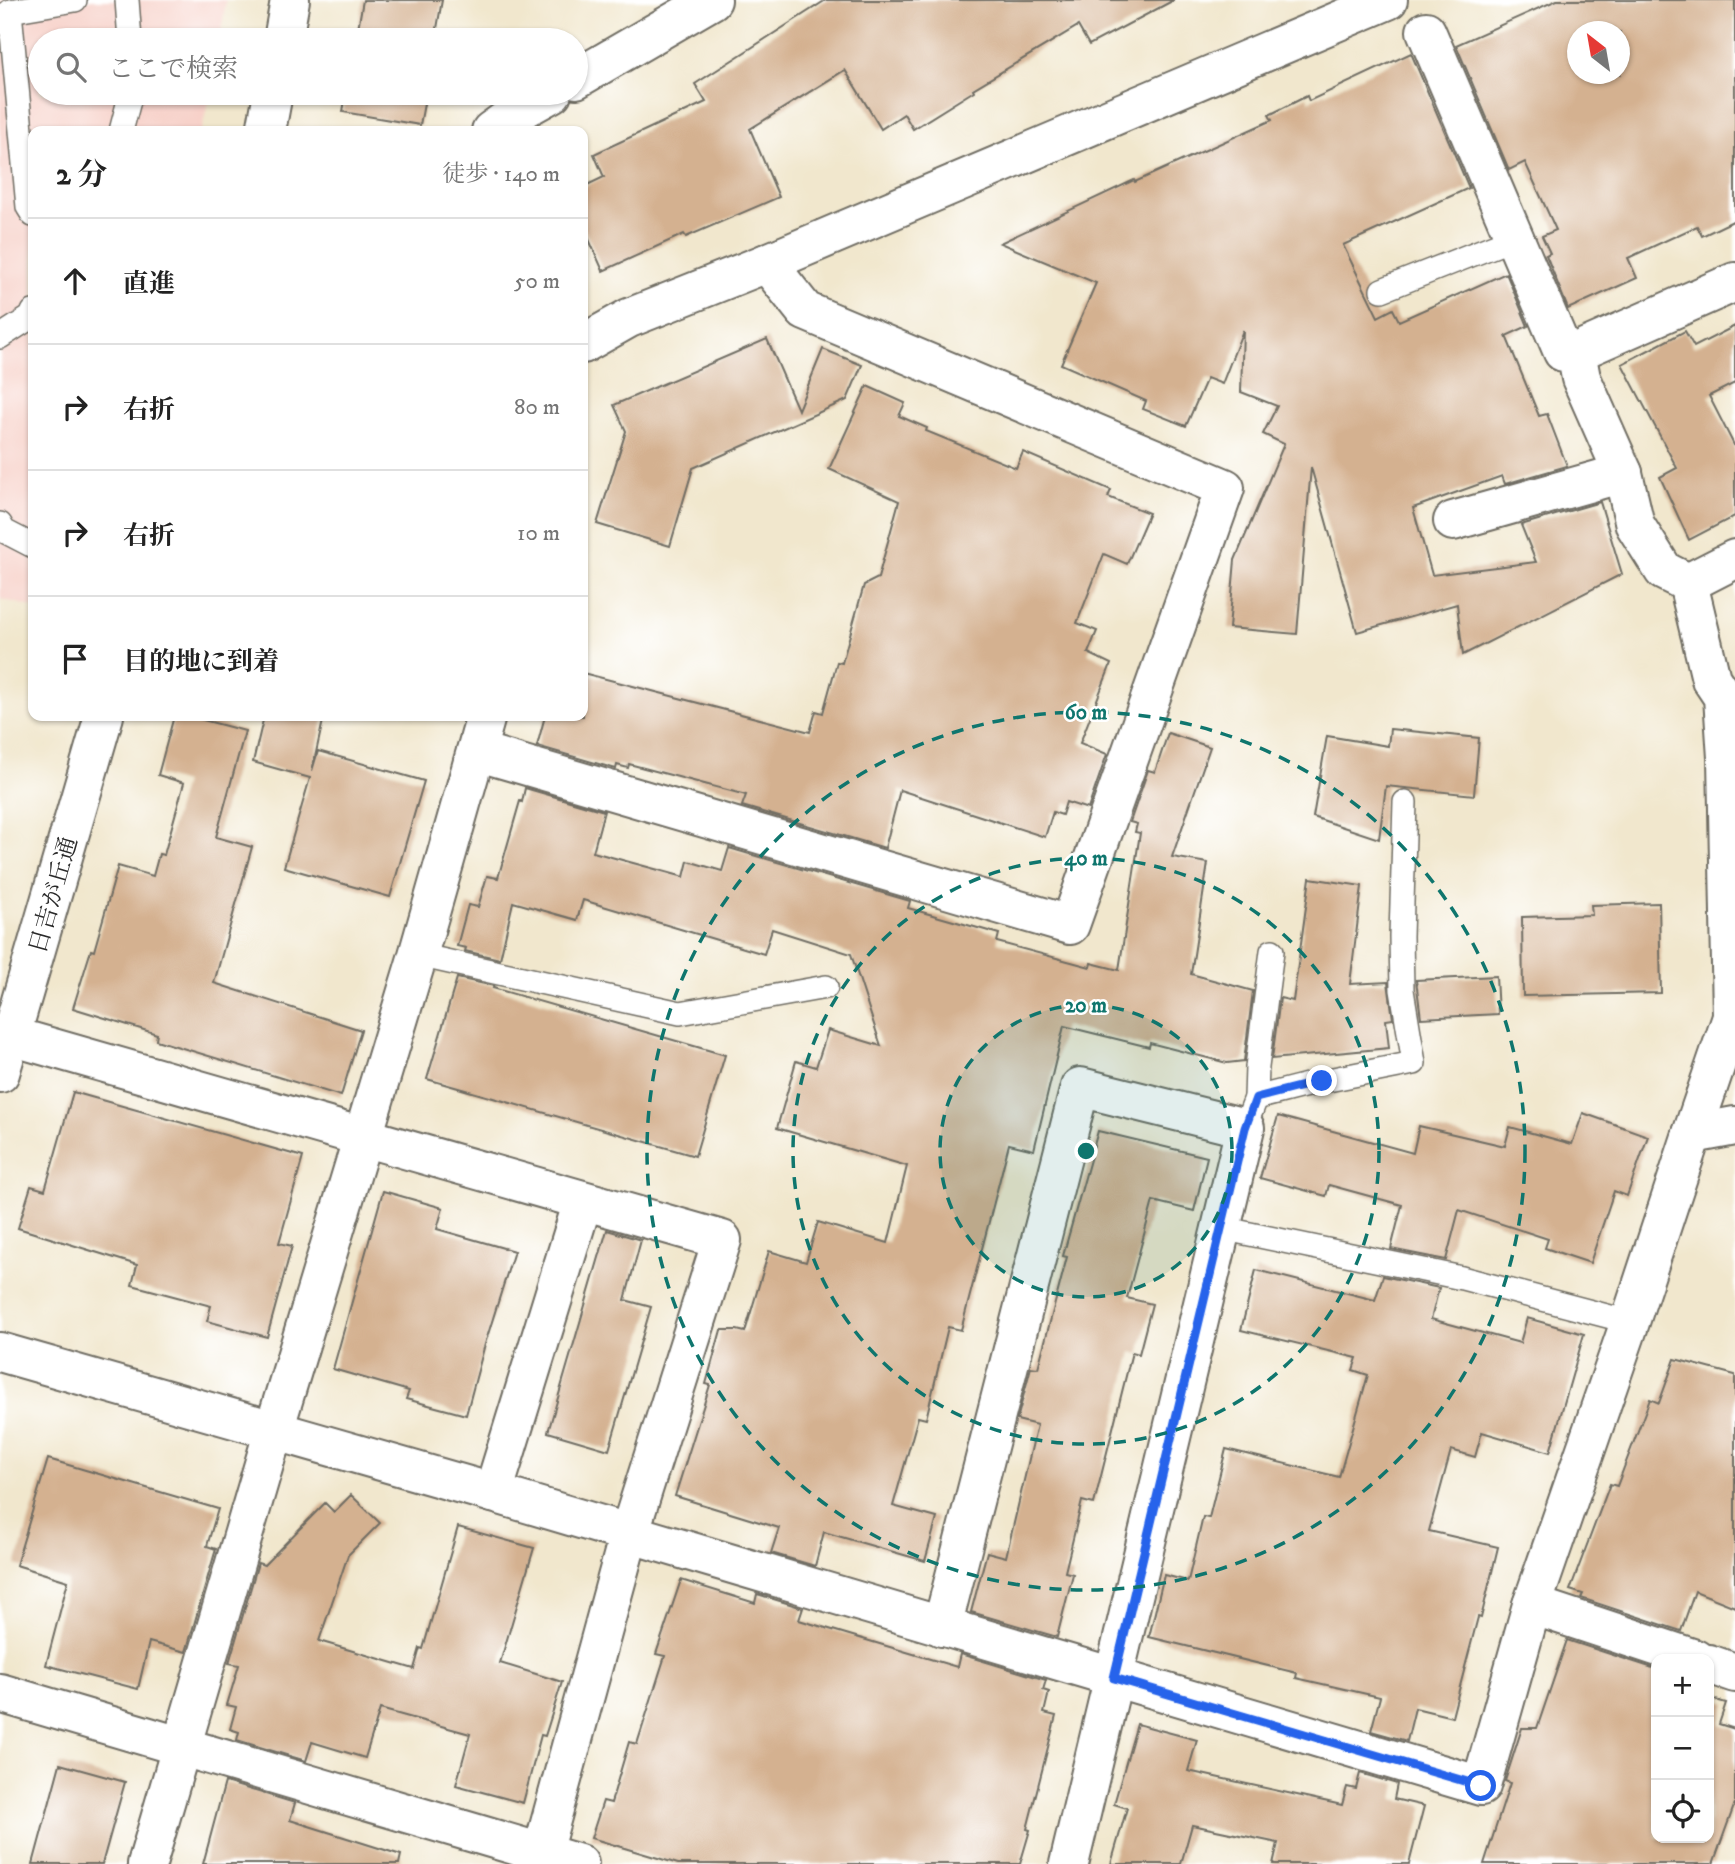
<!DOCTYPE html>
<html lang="ja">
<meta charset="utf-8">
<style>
:root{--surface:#fff;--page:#f2f2f2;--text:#222;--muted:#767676;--line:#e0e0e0}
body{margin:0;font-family:"IM FELL DW Pica","Noto Serif JP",serif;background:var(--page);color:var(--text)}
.controls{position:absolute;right:21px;bottom:21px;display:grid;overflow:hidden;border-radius:14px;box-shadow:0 2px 5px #0004}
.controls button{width:63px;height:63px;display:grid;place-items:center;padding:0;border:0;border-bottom:2px solid var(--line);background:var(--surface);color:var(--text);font:35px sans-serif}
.compass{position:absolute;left:1567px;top:21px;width:63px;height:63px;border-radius:50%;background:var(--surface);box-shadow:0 2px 5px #0004;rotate:329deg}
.stop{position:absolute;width:21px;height:21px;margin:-16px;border:5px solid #2563eb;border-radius:50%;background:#fff}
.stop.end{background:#2563eb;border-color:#fff;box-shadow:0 2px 7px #0008}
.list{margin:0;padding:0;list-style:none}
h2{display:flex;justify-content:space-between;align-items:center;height:91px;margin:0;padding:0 28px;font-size:30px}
h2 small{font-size:23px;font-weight:400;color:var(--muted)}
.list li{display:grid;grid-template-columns:46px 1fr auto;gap:21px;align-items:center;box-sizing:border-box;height:126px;padding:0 28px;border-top:2px solid var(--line)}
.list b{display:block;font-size:26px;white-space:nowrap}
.list em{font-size:23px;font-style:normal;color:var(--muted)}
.icon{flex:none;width:38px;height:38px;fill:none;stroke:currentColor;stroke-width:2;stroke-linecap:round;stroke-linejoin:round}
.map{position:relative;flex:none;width:1735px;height:1864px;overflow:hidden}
.search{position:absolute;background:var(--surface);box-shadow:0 2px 5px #0004;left:28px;top:28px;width:560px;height:77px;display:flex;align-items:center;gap:18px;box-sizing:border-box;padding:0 24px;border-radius:38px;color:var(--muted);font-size:26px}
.panel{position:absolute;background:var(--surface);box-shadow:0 2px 5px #0004;left:28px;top:126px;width:560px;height:595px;border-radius:14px}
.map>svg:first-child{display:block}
.built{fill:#f7d1c9}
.building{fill:#d4b190;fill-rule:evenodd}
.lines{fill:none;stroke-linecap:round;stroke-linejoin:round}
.service-casing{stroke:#706d64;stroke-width:26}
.minor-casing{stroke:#706d64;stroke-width:42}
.tertiary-casing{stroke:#706d64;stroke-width:42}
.service{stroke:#fff;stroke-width:23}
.minor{stroke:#fff;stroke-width:38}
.tertiary{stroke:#fff;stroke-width:38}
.route{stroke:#2563eb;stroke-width:9}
.ring{fill:none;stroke:#0f766e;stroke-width:3.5;stroke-dasharray:12 9}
.labels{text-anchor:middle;stroke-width:5;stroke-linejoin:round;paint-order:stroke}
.street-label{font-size:24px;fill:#2b2b2b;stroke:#fff}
.centre{fill:#0f766e;stroke:#fff;stroke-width:3.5}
.ring-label{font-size:21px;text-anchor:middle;font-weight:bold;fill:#0f766e;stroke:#fff;stroke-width:5;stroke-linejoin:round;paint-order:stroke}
</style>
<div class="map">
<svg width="1735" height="1864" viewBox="0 0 1735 1864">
<rect width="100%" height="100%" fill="#fff"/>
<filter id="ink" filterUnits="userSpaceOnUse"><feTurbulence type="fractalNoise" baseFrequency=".0143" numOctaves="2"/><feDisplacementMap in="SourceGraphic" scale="14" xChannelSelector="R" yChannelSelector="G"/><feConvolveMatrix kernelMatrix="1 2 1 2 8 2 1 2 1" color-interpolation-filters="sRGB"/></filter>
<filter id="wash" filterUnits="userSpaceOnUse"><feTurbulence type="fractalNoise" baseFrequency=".00686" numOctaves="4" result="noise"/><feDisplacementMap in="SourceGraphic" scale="28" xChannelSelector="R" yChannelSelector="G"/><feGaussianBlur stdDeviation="1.57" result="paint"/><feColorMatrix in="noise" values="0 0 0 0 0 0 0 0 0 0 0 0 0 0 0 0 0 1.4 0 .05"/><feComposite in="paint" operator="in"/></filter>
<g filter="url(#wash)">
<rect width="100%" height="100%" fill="#f1e7cd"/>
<path class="built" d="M0,0H226L220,40H40V93H211L201,131H33V607L0,599Z"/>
<g id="blocks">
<g class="building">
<path d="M363,0H442L435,40H356Z"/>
<path d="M826,0H1174L1089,45L1078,26L973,89L974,91L913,129L904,114L881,129L845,70L750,129L779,197L686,237L684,234L603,271L583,226V187L604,177L594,154L706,102L695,84Z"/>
<path d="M1557,0H1735V220L1702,236L1697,226L1628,258L1637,278L1568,309L1546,255L1550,253L1542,236L1556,230L1525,162L1509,170L1456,45ZM1578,32H1620V74H1578Z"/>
<path d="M1411,53L1469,188L1343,245L1378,317L1393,309L1399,321L1506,273L1528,326L1506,336L1539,416L1547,414L1567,466L1505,484L1502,476L1413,508L1432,575L1536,562L1521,525L1600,502L1622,574L1463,655L1457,604L1357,632L1311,467L1297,634L1229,628L1235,560L1284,444L1263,434L1277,406L1241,392L1243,330L1222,384L1207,378L1186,426L1143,409L1146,401L1061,364L1096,283L1000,243L1134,180L1135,182L1272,120L1269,115L1307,96L1309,101Z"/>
<path d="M346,93H426L420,125L343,112Z"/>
<path d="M1735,326V383L1709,396L1735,447V516L1689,540L1660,477L1677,468L1622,364L1685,331L1694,347Z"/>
<path d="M767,339L798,410L823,349L862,365L847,400L693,468L670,546L597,524L626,431L614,405Z"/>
<path d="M867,386L905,403L899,416L927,428L926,431L1016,468L1023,452L1111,490L1108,497L1149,513L1127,564L1104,554L1077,623L1097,631L1088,653L1111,664L1080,743L1107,754L1088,809L1066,802L1062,815L1053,812L1045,837L900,790L885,848L742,806L746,795L629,764L628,768L617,765L616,769L537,746L545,716H583V673L810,732L816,711L823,713L837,662L842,663L864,585L878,578L899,501L829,469Z"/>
<path d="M174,716H188L245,731L216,837L252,847L214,983L361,1030L341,1096L156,1040L157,1034L73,1008L91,950L94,951L118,866L153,876L159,854L164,855L184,783L158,775Z"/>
<path d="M264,716H324L312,771L318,751L424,781L390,897L284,867L310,778L253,762Z"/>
<path d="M1390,729L1479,738L1474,795L1386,786L1379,839L1313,817L1327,736L1388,746Z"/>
<path d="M1168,733L1210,747L1172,857L1208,863L1191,974L1253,991L1244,1061L1227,1063L1150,1043L1149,1047L1064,1026L1034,1150L1009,1144L961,1330L948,1327L926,1419L918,1417L893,1506L937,1518L925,1561L824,1532L815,1566L771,1553L779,1528L675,1496L710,1385L706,1384L721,1330H737L745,1332L769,1251L806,1262L818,1222L888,1243L907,1166L777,1128L796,1061L816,1067L828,1030L881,1046L851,954L772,929L764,954L583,900L577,920L513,902L500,959L465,951L466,948L457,946L468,905L478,907L487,876L498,878L520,801L522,802L525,788L604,811L593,852L684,877L688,861L722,871L729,848L910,901L908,908L999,934L997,942L1090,967L1091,963L1119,970L1140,833L1135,832L1137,824L1130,822L1148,770L1155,772Z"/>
<path d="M1310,878L1362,886L1350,984L1388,982L1393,1019L1386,1020L1389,1048L1272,1059L1280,998L1293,1001Z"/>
<path d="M1659,903L1661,993L1523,996L1522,917L1592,915L1591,905Z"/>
<path d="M1496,976L1498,1014L1421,1018L1416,980Z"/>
<path d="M457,978L494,986L493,988L725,1055L695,1156L427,1079Z"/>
<path d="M73,1092L303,1157L279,1243L292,1246L267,1337L207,1321L211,1306L132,1285L137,1265L18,1228L31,1186L45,1190Z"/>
<path d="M1583,1113L1648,1136L1627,1196L1614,1191L1590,1263L1545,1248L1548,1239L1459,1210L1446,1260L1391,1249L1402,1205L1329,1185L1326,1196L1260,1178L1278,1116L1413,1153L1419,1126L1505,1146L1510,1127L1572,1144Z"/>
<path d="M1098,1131L1207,1157L1194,1211L1153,1201L1127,1298L1152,1304L1139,1354L1132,1352L1094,1504L1082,1501L1065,1572L1073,1574L1057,1637L971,1612L987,1552L1006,1557L1037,1425L1017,1420L1031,1367L1038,1368L1067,1257L1063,1256Z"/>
<path d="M383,1191L443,1208L437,1229L514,1251L485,1344L466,1415L406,1399L409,1391L333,1369Z"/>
<path d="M607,1230L641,1240L625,1300L651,1307L609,1450L548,1432Z"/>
<path d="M1256,1270L1375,1300L1383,1276L1439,1288L1431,1319L1520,1343L1527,1318L1584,1334L1550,1452L1482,1432L1475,1457L1451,1450L1429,1531L1498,1547L1481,1618L1478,1617L1452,1717L1415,1708L1407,1741L1371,1731L1380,1697L1296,1678L1297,1673L1149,1637L1164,1575L1188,1581L1203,1517L1209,1518L1226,1449L1339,1477L1368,1375L1353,1370L1357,1358L1241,1330Z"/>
<path d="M1675,1359L1735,1375V1607L1695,1591L1681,1631L1581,1598L1583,1594L1570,1590L1610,1484L1617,1486L1650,1399L1659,1403Z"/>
<path d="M48,1459L218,1509L207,1546L216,1549L186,1652L149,1642L138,1689L46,1665L68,1581L16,1565Z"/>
<path d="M351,1495L380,1523L348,1555L319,1641L414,1669L420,1648L423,1649L458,1527L534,1548L500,1663L562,1682L545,1736L541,1735L523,1803L456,1785L470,1734L380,1709L365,1758L312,1742L306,1761L237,1740L239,1732L230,1729L236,1707L227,1705L239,1665L229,1663L258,1563L264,1565L325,1503L334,1512Z"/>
<path d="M681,1580L755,1603L757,1594L803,1608L799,1620L957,1667L960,1654L1046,1680L1043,1690L1049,1692L1044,1713L1056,1716L1027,1829L1030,1830L1020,1864H678L591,1838L603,1801L611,1803L629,1742L637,1744L665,1656L656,1654Z"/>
<path d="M1567,1640L1656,1669V1838H1709V1698L1726,1703L1719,1724L1735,1729V1803L1713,1864H1484L1510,1783L1505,1781L1522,1728H1537Z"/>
<path d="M1137,1724L1197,1740L1188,1771L1342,1805L1347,1787L1356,1789L1360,1773L1397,1784L1394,1799L1424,1806L1409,1864H1273L1278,1843L1192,1825L1181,1864H1111L1127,1808L1114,1804Z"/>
<path d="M60,1764L125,1782L102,1864H33Z"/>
<path d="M225,1782L295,1803L290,1820L401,1855L399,1864H203Z"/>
</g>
</g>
</g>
<g filter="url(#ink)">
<use href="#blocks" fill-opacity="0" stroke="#706d64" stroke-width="2"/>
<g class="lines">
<g class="service-casing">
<g id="service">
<path d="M127,0L130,40"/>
<path d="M121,131L131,93"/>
<path d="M33,215L28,207L10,11L75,0"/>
<path d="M1382,290L1514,238"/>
<path d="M0,337L31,317L33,312"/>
<path d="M0,524L4,531L33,546"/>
<path d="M418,955L680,1013L826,987"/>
<path d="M1256,1098L1323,1081L1414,1063L1402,990L1401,936L1405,802"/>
<path d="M1251,1111L1256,1098L1257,1067L1272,951"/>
<path d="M1221,1228L1462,1278L1630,1322"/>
</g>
</g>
<g class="minor-casing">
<g id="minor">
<path d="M576,79L712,0"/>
<path d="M491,131L516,113L552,93"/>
<path d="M1576,352L1735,282"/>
<path d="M1453,521L1623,473"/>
<path d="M1688,583L1735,559"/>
<path d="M476,751L1070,925L1225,488L805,311L767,263"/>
<path d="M11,1036L722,1240L629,1534L539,1864"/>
<path d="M1692,1134L1735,1126"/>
<path d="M0,1352L493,1493L1481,1786L1532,1605L1630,1322L1692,1134L1732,1017L1727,758L1723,697L1711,679L1688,583L1664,571L1635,525L1623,473L1581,378L1576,352H1563L1426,31"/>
<path d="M493,1493L583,1201"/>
<path d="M1532,1605L1695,1659"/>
<path d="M942,1627L1080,1087L1245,1128L1069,1864"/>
<path d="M1709,1664L1735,1673"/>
<path d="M0,1693L579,1864"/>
<path d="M147,1864L274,1430L418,955L486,716"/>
</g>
</g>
<g class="tertiary-casing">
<g id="tertiary">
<path d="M283,40L290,0"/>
<path d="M266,131L273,93"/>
<path d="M583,344L629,318L767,263L1388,0"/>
<path d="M0,1073L104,716"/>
</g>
</g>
<use href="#service" class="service"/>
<use href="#minor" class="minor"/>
<use href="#tertiary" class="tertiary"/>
</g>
</g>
<g class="lines" filter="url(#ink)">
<path class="route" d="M1322,1081L1256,1098L1245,1128L1114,1678L1481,1786"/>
</g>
<circle cx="1086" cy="1151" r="146" fill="#0f766e" fill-opacity=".12"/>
<g class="ring">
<circle cx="1086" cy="1151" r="146"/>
<circle cx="1086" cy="1151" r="293"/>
<circle cx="1086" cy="1151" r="439"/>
</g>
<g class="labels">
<g class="street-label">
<text transform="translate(53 895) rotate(-74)" y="8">日吉が丘通</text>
</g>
</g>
<circle cx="1086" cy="1151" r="10" class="centre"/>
<g class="ring-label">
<text x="1086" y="719">60 m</text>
<text x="1086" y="865">40 m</text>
<text x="1086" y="1012">20 m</text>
</g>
</svg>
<div class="controls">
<button>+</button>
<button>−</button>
<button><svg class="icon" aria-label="locate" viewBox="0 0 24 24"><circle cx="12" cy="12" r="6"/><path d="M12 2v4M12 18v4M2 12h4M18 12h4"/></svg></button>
</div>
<svg class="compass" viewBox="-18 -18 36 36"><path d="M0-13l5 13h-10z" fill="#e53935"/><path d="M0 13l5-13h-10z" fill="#767676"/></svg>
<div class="stop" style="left:1481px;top:1786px"></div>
<div class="stop end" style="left:1322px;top:1081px"></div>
<div class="search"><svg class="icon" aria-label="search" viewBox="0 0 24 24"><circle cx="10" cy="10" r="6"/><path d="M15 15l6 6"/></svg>ここで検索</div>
<section class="panel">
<h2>2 分<small>徒歩 · 140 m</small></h2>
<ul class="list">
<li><svg class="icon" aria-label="ahead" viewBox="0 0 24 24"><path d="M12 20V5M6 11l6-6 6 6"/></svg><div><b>直進</b></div><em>50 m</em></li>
<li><svg class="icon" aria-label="right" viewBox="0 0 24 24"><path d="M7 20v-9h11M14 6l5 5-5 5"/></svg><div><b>右折</b></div><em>80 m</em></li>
<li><svg class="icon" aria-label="right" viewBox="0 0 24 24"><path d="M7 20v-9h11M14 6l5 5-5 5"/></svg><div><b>右折</b></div><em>10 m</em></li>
<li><svg class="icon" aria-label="arrive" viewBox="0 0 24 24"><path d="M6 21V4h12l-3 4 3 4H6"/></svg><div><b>目的地に到着</b></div></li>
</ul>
</section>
</div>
